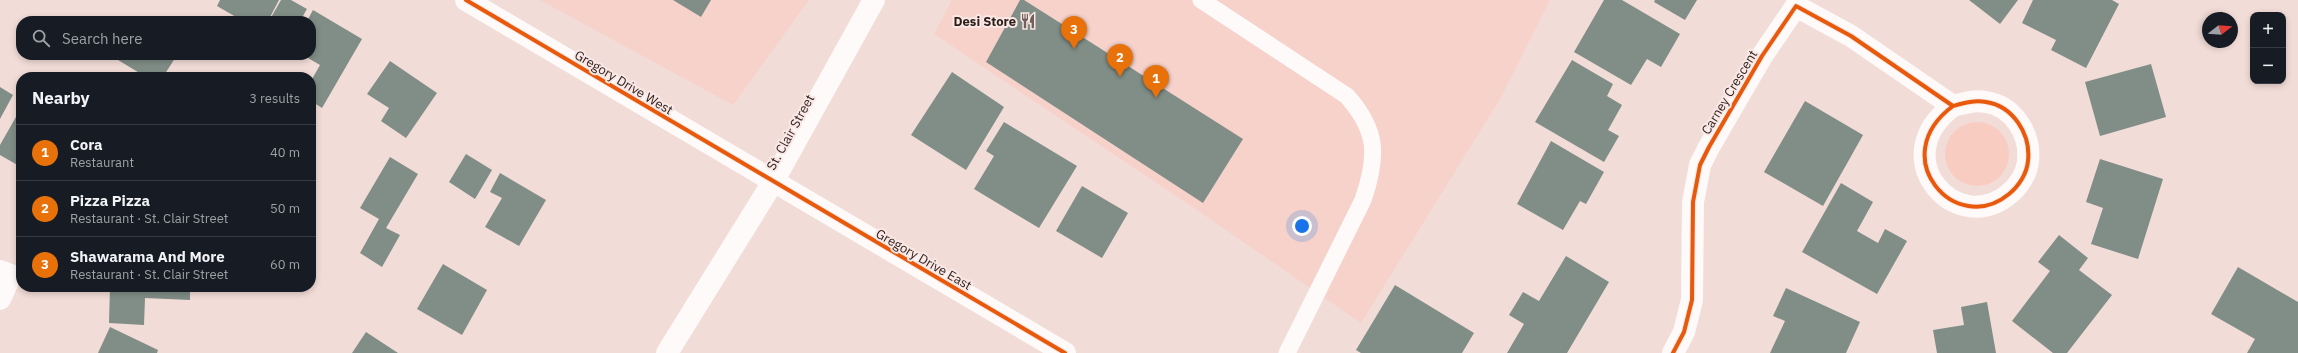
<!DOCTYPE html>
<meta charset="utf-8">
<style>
:root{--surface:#171b24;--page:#20242c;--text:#f1f3f6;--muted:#9ea1a6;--line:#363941;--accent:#b8b1b1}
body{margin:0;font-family:"IBM Plex Sans",sans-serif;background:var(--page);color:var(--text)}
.controls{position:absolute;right:12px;top:12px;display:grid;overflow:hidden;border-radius:8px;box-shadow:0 2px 6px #0003}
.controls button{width:36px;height:36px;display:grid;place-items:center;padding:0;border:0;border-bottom:1px solid var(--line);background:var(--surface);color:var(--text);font:20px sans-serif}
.compass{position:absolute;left:2202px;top:12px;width:36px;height:36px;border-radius:50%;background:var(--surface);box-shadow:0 2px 6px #0003;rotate:73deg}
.you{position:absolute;left:1302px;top:226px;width:14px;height:14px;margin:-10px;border:3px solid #fff;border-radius:50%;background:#1a73e8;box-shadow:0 0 0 6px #1a73e833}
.badge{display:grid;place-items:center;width:26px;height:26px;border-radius:50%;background:var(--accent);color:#fff;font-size:13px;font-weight:700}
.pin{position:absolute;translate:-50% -33px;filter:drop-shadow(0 1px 2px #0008)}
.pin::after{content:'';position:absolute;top:21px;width:14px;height:12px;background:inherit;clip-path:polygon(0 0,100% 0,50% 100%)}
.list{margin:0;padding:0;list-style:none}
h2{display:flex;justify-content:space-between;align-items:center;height:52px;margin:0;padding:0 16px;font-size:17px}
h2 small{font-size:13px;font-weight:400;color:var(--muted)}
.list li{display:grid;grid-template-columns:26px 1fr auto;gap:12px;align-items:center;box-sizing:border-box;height:56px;padding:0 16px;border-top:1px solid var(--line)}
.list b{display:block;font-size:15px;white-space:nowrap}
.list p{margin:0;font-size:13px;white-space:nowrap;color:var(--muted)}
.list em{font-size:13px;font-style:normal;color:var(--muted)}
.icon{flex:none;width:22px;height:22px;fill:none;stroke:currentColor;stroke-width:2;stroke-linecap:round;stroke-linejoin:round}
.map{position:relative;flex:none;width:2298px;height:353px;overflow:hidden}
.search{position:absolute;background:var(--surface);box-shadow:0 2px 6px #0003;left:16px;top:16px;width:300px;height:44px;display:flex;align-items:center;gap:10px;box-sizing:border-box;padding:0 14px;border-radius:16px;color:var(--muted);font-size:15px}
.panel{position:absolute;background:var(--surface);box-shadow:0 2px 6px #0003;left:16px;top:72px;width:300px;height:220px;border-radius:16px}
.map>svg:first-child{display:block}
.built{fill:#f6d2ca}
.green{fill:#f9ccc2}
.building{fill:#818d87}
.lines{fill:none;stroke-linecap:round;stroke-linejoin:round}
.service{stroke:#fdfaf9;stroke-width:17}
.minor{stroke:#fdfaf9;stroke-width:22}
.tertiary{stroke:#fdfaf9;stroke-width:22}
.primary{stroke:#fdfaf9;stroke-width:22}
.cycleway-casing{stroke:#f9e8e5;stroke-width:6}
.cycleway{stroke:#e8590c;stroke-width:4}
.labels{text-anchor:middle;stroke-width:4;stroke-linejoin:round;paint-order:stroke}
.poi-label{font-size:13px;font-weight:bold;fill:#2d1e1b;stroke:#f9e8e5;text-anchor:end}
.street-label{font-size:13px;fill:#2d1e1b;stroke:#f9e8e5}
</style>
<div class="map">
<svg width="2298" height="353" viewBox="0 0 2298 353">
<rect width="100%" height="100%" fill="#f2dcd7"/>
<g class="built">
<path d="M540,0H809L733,105Z"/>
<path d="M952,0H1550L1500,99L1361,323L1194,208L934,34Z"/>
</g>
<circle class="green" cx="1977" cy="154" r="32"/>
<g class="building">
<path d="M220,0H279L268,21H243L217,6Z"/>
<path d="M281,0H291L307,9L300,21H269Z"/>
<path d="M673,0H711L701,17Z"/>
<path d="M1020,0H1024L1243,139L1203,203L986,62Z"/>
<path d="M1604,0H1622L1680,34L1661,67L1647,59L1631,85L1574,52Z"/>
<path d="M1655,0H1697L1685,20L1654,2Z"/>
<path d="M1969,0H2018L2000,24Z"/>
<path d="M2033,0H2112L2119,4L2086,68L2051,50L2056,40L2022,23Z"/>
<path d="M313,10L362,39L322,108L311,101V81L320,65L303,55H311V21H307Z"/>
<path d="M121,55H177L163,77H146L118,60Z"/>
<path d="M1572,60L1613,84L1607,96L1622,105L1608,130L1619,136L1604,162L1535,122Z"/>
<path d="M390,61L437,93L406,138L381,121L389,108L367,94Z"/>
<path d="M2151,64L2166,117L2100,136L2085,82Z"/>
<path d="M952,72L1004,107L966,170L911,135Z"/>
<path d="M0,87L13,95L0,119Z"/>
<path d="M1805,101L1863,135L1823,206L1764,172Z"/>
<path d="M21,108V167L0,155V145Z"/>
<path d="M1004,122L1077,166L1039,228L974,189L994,156L986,151Z"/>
<path d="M1551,141L1604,172L1586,204L1580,201L1563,230L1517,204Z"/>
<path d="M466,154L492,170L475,199L449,182Z"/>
<path d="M390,157L418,174L386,228L400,235L382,267L360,253L379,219L360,208Z"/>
<path d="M2100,159L2163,179L2138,259L2091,244L2103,208L2086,202Z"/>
<path d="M500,173L546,200L519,246L485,227L502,198L490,192Z"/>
<path d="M1841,183L1873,202L1857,231L1878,243L1885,229L1907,241L1877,294L1802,252Z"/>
<path d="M1082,186L1128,213L1102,258L1056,231Z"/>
<path d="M2059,235L2088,258L2079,270L2112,295L2067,353H2053L2012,321L2050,271L2038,262Z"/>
<path d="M1566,256L1609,282L1567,353H1507L1524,324L1509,315L1523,292L1539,301Z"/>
<path d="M443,264L487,290L462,335L417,309Z"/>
<path d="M2238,267L2298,302V353H2247L2255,339L2211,314Z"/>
<path d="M1395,285L1474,333L1462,353H1361L1356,350Z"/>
<path d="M110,287H190V300L145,298L144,325L109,323Z"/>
<path d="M1786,288L1860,322L1846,353H1770L1785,321L1773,316Z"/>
<path d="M1987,302L1996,353H1937L1933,330L1964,325L1961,307Z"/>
<path d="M110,327L158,350L157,353H98Z"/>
<path d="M366,332L398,353H352Z"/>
</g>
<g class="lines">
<path class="service" d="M1201,0L1347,96C1378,131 1378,156 1363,200L1287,353"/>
<g class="minor">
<path d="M0,271L11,275L0,299"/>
<path d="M1673,353L1684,332L1692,300L1693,202L1700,165L1709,147L1762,56L1796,6L1851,36L1953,106C1964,103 1974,100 1986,102C2013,106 2031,134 2028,161C2027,173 2019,186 2009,194C1956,238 1884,157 1953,106"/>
</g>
<path class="tertiary" d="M466,0L1065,353"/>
<path class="primary" d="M667,353L773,182L874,0"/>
<g class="cycleway-casing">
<g id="cycleway">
<path d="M466,0L1065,353"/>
<path d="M1673,353L1684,332L1692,300L1693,202L1700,165L1709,147L1762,56L1796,6L1851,36L1953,106C1964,103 1974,100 1986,102C2013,106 2031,134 2028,161C2027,173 2019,186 2009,194C1956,238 1884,157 1953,106"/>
</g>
</g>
<use href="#cycleway" class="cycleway"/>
</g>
<defs>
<g id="restaurant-bare" transform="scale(1.2)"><path d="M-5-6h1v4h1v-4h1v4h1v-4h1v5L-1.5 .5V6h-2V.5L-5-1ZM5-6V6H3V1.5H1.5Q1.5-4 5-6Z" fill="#72605d" stroke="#f9e8e5" stroke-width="2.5" paint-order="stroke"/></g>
</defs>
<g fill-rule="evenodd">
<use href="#restaurant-bare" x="1028" y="21"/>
</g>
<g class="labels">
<g class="poi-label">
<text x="1016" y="26">Desi Store</text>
</g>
<g class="street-label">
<text transform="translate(624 82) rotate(31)" y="5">Gregory Drive West</text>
<text transform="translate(1729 92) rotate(-59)" y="5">Carney Crescent</text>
<text transform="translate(790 132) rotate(-61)" y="5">St. Clair Street</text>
<text transform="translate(924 259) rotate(30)" y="5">Gregory Drive East</text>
</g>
</g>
</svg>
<div class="controls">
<button>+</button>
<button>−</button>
</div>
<svg class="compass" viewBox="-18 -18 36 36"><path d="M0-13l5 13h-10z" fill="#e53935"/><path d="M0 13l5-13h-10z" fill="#9ea1a6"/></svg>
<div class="you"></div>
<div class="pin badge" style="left:1156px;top:98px;background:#e8710a">1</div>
<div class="pin badge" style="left:1120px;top:77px;background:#e8710a">2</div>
<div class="pin badge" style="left:1074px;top:49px;background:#e8710a">3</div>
<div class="search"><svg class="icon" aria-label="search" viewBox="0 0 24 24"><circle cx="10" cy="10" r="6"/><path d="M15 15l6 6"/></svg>Search here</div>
<section class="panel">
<h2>Nearby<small>3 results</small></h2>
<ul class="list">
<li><span class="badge" style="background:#e8710a">1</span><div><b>Cora</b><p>Restaurant</p></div><em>40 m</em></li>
<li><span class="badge" style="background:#e8710a">2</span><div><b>Pizza Pizza</b><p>Restaurant · St. Clair Street</p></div><em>50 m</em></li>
<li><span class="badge" style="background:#e8710a">3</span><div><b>Shawarama And More</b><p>Restaurant · St. Clair Street</p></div><em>60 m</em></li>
</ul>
</section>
</div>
